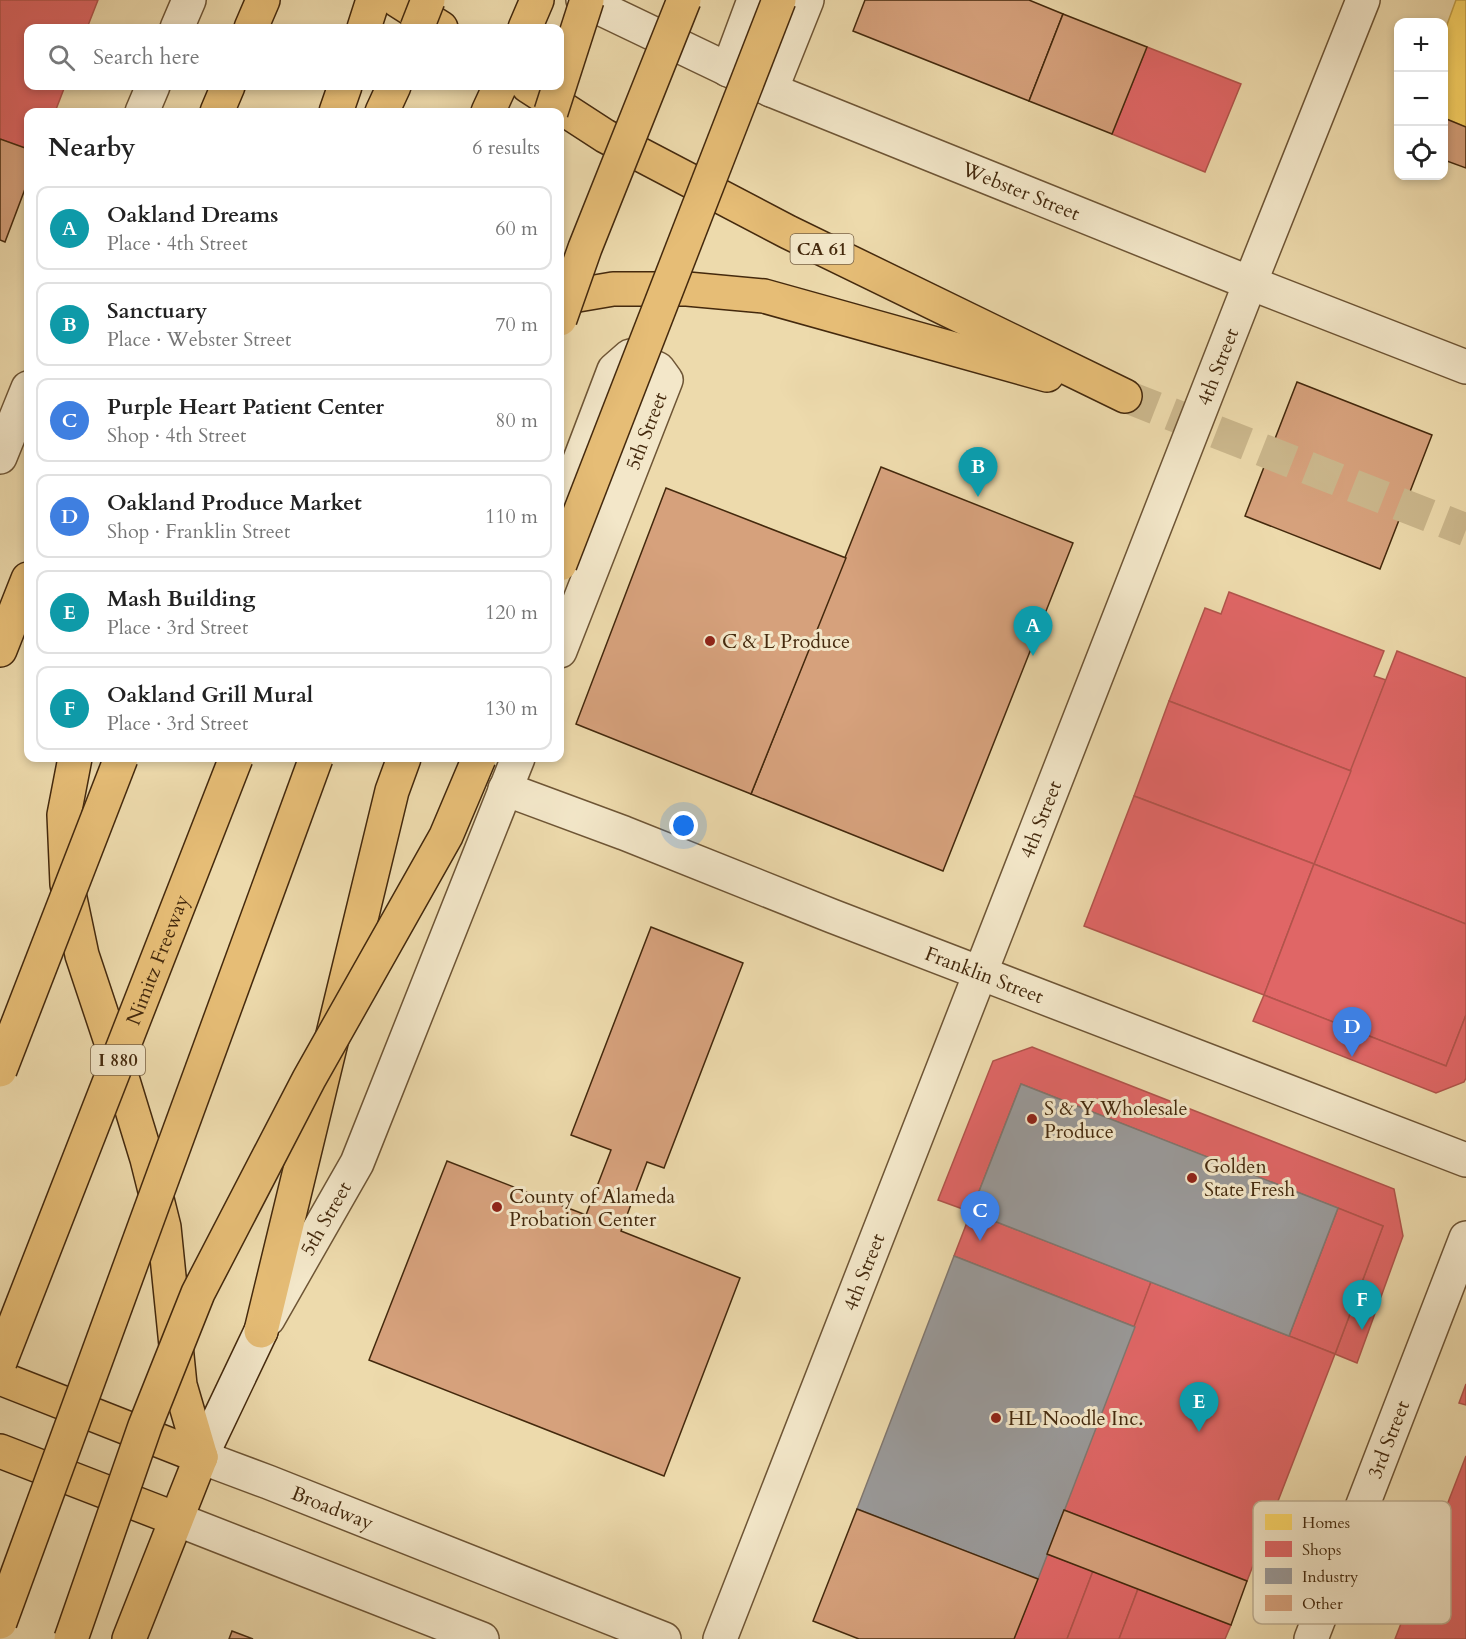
<!DOCTYPE html>
<meta charset="utf-8">
<style>
:root{--surface:#fff;--page:#f6f6f6;--text:#222;--muted:#767676;--line:#e0e0e0;--accent:#2563eb}
body{margin:0;font-family:Cardo,serif;background:var(--page);color:var(--text)}
.controls{position:absolute;right:18px;top:18px;display:grid;overflow:hidden;border-radius:12px;box-shadow:0 3px 9px #0003}
.controls button{width:54px;height:54px;display:grid;place-items:center;padding:0;border:0;border-bottom:2px solid var(--line);background:var(--surface);color:var(--text);font:30px sans-serif}
.you{position:absolute;left:684px;top:826px;width:21px;height:21px;margin:-15px;border:4px solid #fff;border-radius:50%;background:#1a73e8;box-shadow:0 0 0 9px #1a73e833}
.badge{display:grid;place-items:center;width:39px;height:39px;border-radius:50%;background:var(--accent);color:#fff;font-size:20px;font-weight:700}
.pin{position:absolute;translate:-50% -50px;filter:drop-shadow(0 2px 3px #0008)}
.pin::after{content:'';position:absolute;top:32px;width:21px;height:18px;background:inherit;clip-path:polygon(0 0,100% 0,50% 100%)}
.list{margin:0;padding:0;list-style:none}
h2{display:flex;justify-content:space-between;align-items:center;height:78px;margin:0;padding:0 24px;font-size:26px}
h2 small{font-size:20px;font-weight:400;color:var(--muted)}
.list li{display:grid;grid-template-columns:39px 1fr auto;gap:18px;align-items:center;box-sizing:border-box;height:84px;margin:0 12px 12px;padding:0 12px;border:2px solid var(--line);border-radius:12px}
.list b{display:block;font-size:22px;white-space:nowrap}
.list p{margin:0;font-size:20px;white-space:nowrap;color:var(--muted)}
.list em{font-size:20px;font-style:normal;color:var(--muted)}
.icon{flex:none;width:33px;height:33px;fill:none;stroke:currentColor;stroke-width:2;stroke-linecap:round;stroke-linejoin:round}
.map{position:relative;flex:none;width:1466px;height:1639px;overflow:hidden}
.search{position:absolute;background:var(--surface);box-shadow:0 3px 9px #0003;left:24px;top:24px;width:540px;height:66px;display:flex;align-items:center;gap:15px;box-sizing:border-box;padding:0 21px;border-radius:12px;color:var(--muted);font-size:22px}
.panel{position:absolute;background:var(--surface);box-shadow:0 3px 9px #0003;left:24px;top:108px;width:540px;height:654px;border-radius:12px}
.map>svg:first-child{display:block}
.homes{fill:#ffd966;stroke:#c7a44b;stroke-width:1.5}
.shops{fill:#e06666;stroke:#b1544b;stroke-width:1.5}
.industry{fill:#999;stroke:#80776f;stroke-width:1.5}
.building{fill:#d6a17c;stroke:#44290d;stroke-width:1.5}
.lines{fill:none;stroke-linecap:round;stroke-linejoin:round}
.primary-tunnel{stroke:#cbb78c;stroke-width:33;stroke-dasharray:33 16;stroke-linecap:butt}
.minor-casing{stroke:#6e5535;stroke-width:36}
.tertiary-casing{stroke:#6e5535;stroke-width:36}
.secondary-casing{stroke:#44290d;stroke-width:36}
.primary-casing{stroke:#44290d;stroke-width:36}
.motorway-casing{stroke:#44290d;stroke-width:36}
.minor{stroke:#f3e7c9;stroke-width:33}
.tertiary{stroke:#f3e7c9;stroke-width:33}
.secondary{stroke:#f3e7c9;stroke-width:33}
.primary{stroke:#e6bd76;stroke-width:33}
.motorway{stroke:#e6bd76;stroke-width:33}
.motorway-bridge-casing{stroke:#44290d;stroke-width:36;stroke-linecap:butt}
.motorway-bridge{stroke:#e6bd76;stroke-width:33}
.poi-dot{fill:#8f2418;stroke:#f3e7c9;stroke-width:2}
.labels{text-anchor:middle;stroke-width:6;stroke-linejoin:round;paint-order:stroke}
.shield{fill:#f3e7c9;stroke:#786245;stroke-width:1.5}
.shield-label{font-size:18px;font-weight:bold;fill:#44290d}
.street-label{font-size:20px;fill:#44290d;stroke:#f3e7c9}
.poi-label{font-size:20px;fill:#44290d;stroke:#f3e7c9;text-anchor:start}
.key{fill:#f3e7c9;stroke:#beae91;stroke-width:1.5}
.key-label{font-size:16px;fill:#44290d}
</style>
<div class="map">
<svg width="1466" height="1639" viewBox="0 0 1466 1639">
<rect width="100%" height="100%" fill="#eddaac"/>
<filter id="stains"><feTurbulence type="fractalNoise" baseFrequency=".00333" numOctaves="4"/><feColorMatrix values="0 0 0 0 .2 0 0 0 0 .09 0 0 0 0 .02 0 0 0 .5 -.17"/></filter>
<radialGradient id="worn" r=".72"><stop offset=".6" stop-color="#630" stop-opacity="0"/><stop offset="1" stop-color="#630" stop-opacity=".3"/></radialGradient>
<path class="homes" d="M1456,0H1466V127L1444,118V33Z"/>
<g class="shops">
<path d="M0,0H98L87,28H28V86H65L55,112H28V149L0,139Z"/>
<path d="M1147,47L1241,84L1205,172L1112,134Z"/>
<path d="M1229,592L1384,651L1374,676L1386,680L1351,771L1169,701L1205,608L1221,614Z"/>
<path d="M1397,651L1466,678V924L1314,864Z"/>
<path d="M1169,701L1351,771L1314,864L1134,796Z"/>
<path d="M1134,796L1314,864L1264,995L1084,926Z"/>
<path d="M1314,864L1466,924V1015L1446,1066L1264,995Z"/>
<path d="M1264,995L1446,1066L1466,1015V1078L1464,1082L1436,1093L1253,1021Z"/>
<path d="M1032,1047L1394,1189L1403,1236L1357,1363L1335,1354L1383,1226L1021,1084L971,1212L938,1200L993,1061Z"/>
<path d="M1338,1208L1383,1226L1335,1354L1289,1336Z"/>
<path d="M971,1212L1151,1282L1135,1327L954,1256Z"/>
<path d="M1151,1282L1335,1354L1247,1581L1064,1510Z"/>
<path d="M1466,1384V1405L1459,1403Z"/>
<path d="M1466,1456V1639H1395Z"/>
<path d="M1047,1554L1093,1571L1067,1639H1014Z"/>
<path d="M1093,1571L1138,1589L1119,1639H1067Z"/>
<path d="M1138,1589L1231,1625L1225,1639H1119Z"/>
</g>
<g class="industry">
<path d="M1021,1084L1338,1208L1289,1336L971,1212Z"/>
<path d="M954,1256L1135,1327L1038,1579L857,1509Z"/>
</g>
<g class="building">
<path d="M865,0H1029L1063,14L1029,101L853,31Z"/>
<path d="M1063,14L1147,47L1112,134L1029,101Z"/>
<path d="M1444,118L1466,127V168L1444,160Z"/>
<path d="M0,139L28,149V181L5,242L0,240Z"/>
<path d="M1297,382L1432,435L1380,569L1245,516Z"/>
<path d="M881,467L1073,543L943,871L751,794Z"/>
<path d="M666,488L846,558L751,794L576,724Z"/>
<path d="M651,927L743,963L664,1168L647,1162L621,1231L740,1278L664,1476L369,1360L447,1161L586,1215L611,1150L571,1135Z"/>
<path d="M857,1509L1038,1579L1014,1639H859L813,1621Z"/>
<path d="M1064,1510L1247,1581L1231,1625L1047,1554Z"/>
<path d="M232,1631L253,1639H229Z"/>
</g>
<g class="lines">
<path class="primary-tunnel" d="M1125,396L1466,530"/>
<g class="minor-casing">
<g id="minor">
<path id="s1" d="M583,0L771,90L1250,283L1466,367"/>
<path d="M177,28L189,0"/>
<path d="M728,70L754,0"/>
<path d="M771,90L807,0"/>
<path d="M142,112L153,86"/>
<path d="M0,457L28,388"/>
<path d="M560,512L614,370L630,356L658,369L666,380L560,651"/>
<path id="s2" d="M505,789L624,833L832,916L1466,1160"/>
<path id="s3" d="M268,1319L357,1163L518,758"/>
<path id="s4" d="M720,1639L1250,283L1363,0"/>
<path id="s5" d="M1311,1639L1466,1238"/>
</g>
</g>
<g class="tertiary-casing">
<g id="tertiary">
<path id="s6" d="M201,1457L268,1482L664,1639"/>
<path d="M176,1519L482,1639"/>
</g>
</g>
<g class="secondary-casing">
<path id="secondary" d="M201,1457L261,1331"/>
</g>
<g class="primary-casing">
<g id="primary">
<path d="M397,0L441,28"/>
<path d="M528,86L605,136L788,232L1125,396"/>
<path d="M560,298L613,289H687L764,296L1047,375"/>
<path d="M75,758L64,815L67,884L82,955L113,1048L147,1159L164,1227L180,1385L201,1457"/>
<path d="M0,1378L201,1457"/>
<path d="M0,1451L176,1519"/>
<path d="M129,1639L201,1457"/>
</g>
</g>
<g class="motorway-casing">
<g id="motorway">
<path d="M251,28L263,0"/>
<path d="M364,28L373,0"/>
<path d="M525,28L537,0"/>
<path d="M217,112L228,86"/>
<path d="M336,112L345,86"/>
<path d="M382,112L394,86"/>
<path d="M488,112L500,86"/>
<path d="M0,650L28,579"/>
<path d="M261,1331L392,791L404,758"/>
</g>
</g>
<use href="#minor" class="minor"/>
<use href="#tertiary" class="tertiary"/>
<use href="#secondary" class="secondary"/>
<use href="#primary" class="primary"/>
<use href="#motorway" class="motorway"/>
<g class="motorway-bridge-casing">
<g id="motorway-bridge">
<path d="M417,28L428,0"/>
<path d="M551,112L587,0"/>
<path d="M560,319L585,248L684,0"/>
<path d="M560,564L779,0"/>
<path d="M0,1070L121,758"/>
<path id="s7" d="M0,1362L236,758"/>
<path d="M0,1622L316,758"/>
<path d="M71,1639L145,1426L198,1293L309,1079L446,836L479,758"/>
</g>
</g>
<use href="#motorway-bridge" class="motorway-bridge"/>
</g>
<g class="poi-dot">
<circle cx="710" cy="641" r="6"/>
<circle cx="1032" cy="1119" r="6"/>
<circle cx="1192" cy="1178" r="6"/>
<circle cx="497" cy="1207" r="6"/>
<circle cx="996" cy="1418" r="6"/>
</g>
<g class="labels">
<g class="shield">
<rect x="790.5" y="234" width="63" height="30" rx="4.5"/>
<rect x="91" y="1045" width="54" height="30" rx="4.5"/>
</g>
<g class="shield-label">
<text x="822" y="255">CA 61</text>
<text x="118" y="1066">I 880</text>
</g>
<g class="street-label">
<text dy="7" stroke="none"><textPath href="#s1" startOffset="478">Webster Street</textPath></text>
<text dy="7" stroke="none"><textPath href="#s4" startOffset="1366">4th Street</textPath></text>
<text transform="translate(646 431) rotate(-69)" y="7">5th Street</text>
<text dy="7" stroke="none"><textPath href="#s4" startOffset="880">4th Street</textPath></text>
<text dy="7" stroke="none"><textPath href="#s7" startOffset="432">Nimitz Freeway</textPath></text>
<text dy="7" stroke="none"><textPath href="#s2" startOffset="514">Franklin Street</textPath></text>
<text dy="7" stroke="none"><textPath href="#s3" startOffset="116">5th Street</textPath></text>
<text dy="7" stroke="none"><textPath href="#s4" startOffset="394">4th Street</textPath></text>
<text dy="7" stroke="none"><textPath href="#s5" startOffset="214">3rd Street</textPath></text>
<text dy="7" stroke="none"><textPath href="#s6" startOffset="141">Broadway</textPath></text>
</g>
<g class="poi-label">
<text x="722" y="648">C &amp; L Produce</text>
<text x="1044" y="1115">S &amp; Y Wholesale<tspan x="1044" dy="23">Produce</tspan></text>
<text x="1204" y="1173">Golden<tspan x="1204" dy="23">State Fresh</tspan></text>
<text x="509" y="1203">County of Alameda<tspan x="509" dy="23">Probation Center</tspan></text>
<text x="1008" y="1425">HL Noodle Inc.</text>
</g>
</g>
<rect x="1253" y="1501" width="198" height="123" rx="9" class="key"/>
<rect x="1265" y="1514" width="27" height="16" fill="#ffd966"/>
<rect x="1265" y="1541" width="27" height="16" fill="#e06666"/>
<rect x="1265" y="1568" width="27" height="16" fill="#999"/>
<rect x="1265" y="1595" width="27" height="16" fill="#d6a17c"/>
<g class="key-label">
<text x="1302" y="1528">Homes</text>
<text x="1302" y="1555">Shops</text>
<text x="1302" y="1582">Industry</text>
<text x="1302" y="1609">Other</text>
</g>
<rect width="100%" height="100%" filter="url(#stains)"/>
<rect width="100%" height="100%" fill="url(#worn)"/>
</svg>
<div class="controls">
<button>+</button>
<button>−</button>
<button><svg class="icon" aria-label="locate" viewBox="0 0 24 24"><circle cx="12" cy="12" r="6"/><path d="M12 2v4M12 18v4M2 12h4M18 12h4"/></svg></button>
</div>
<div class="you"></div>
<div class="pin badge" style="left:1033px;top:656px;background:#0f9aa8">A</div>
<div class="pin badge" style="left:978px;top:497px;background:#0f9aa8">B</div>
<div class="pin badge" style="left:980px;top:1241px;background:#3f7fe0">C</div>
<div class="pin badge" style="left:1352px;top:1057px;background:#3f7fe0">D</div>
<div class="pin badge" style="left:1199px;top:1432px;background:#0f9aa8">E</div>
<div class="pin badge" style="left:1362px;top:1330px;background:#0f9aa8">F</div>
<div class="search"><svg class="icon" aria-label="search" viewBox="0 0 24 24"><circle cx="10" cy="10" r="6"/><path d="M15 15l6 6"/></svg>Search here</div>
<section class="panel">
<h2>Nearby<small>6 results</small></h2>
<ul class="list">
<li><span class="badge" style="background:#0f9aa8">A</span><div><b>Oakland Dreams</b><p>Place · 4th Street</p></div><em>60 m</em></li>
<li><span class="badge" style="background:#0f9aa8">B</span><div><b>Sanctuary</b><p>Place · Webster Street</p></div><em>70 m</em></li>
<li><span class="badge" style="background:#3f7fe0">C</span><div><b>Purple Heart Patient Center</b><p>Shop · 4th Street</p></div><em>80 m</em></li>
<li><span class="badge" style="background:#3f7fe0">D</span><div><b>Oakland Produce Market</b><p>Shop · Franklin Street</p></div><em>110 m</em></li>
<li><span class="badge" style="background:#0f9aa8">E</span><div><b>Mash Building</b><p>Place · 3rd Street</p></div><em>120 m</em></li>
<li><span class="badge" style="background:#0f9aa8">F</span><div><b>Oakland Grill Mural</b><p>Place · 3rd Street</p></div><em>130 m</em></li>
</ul>
</section>
</div>
